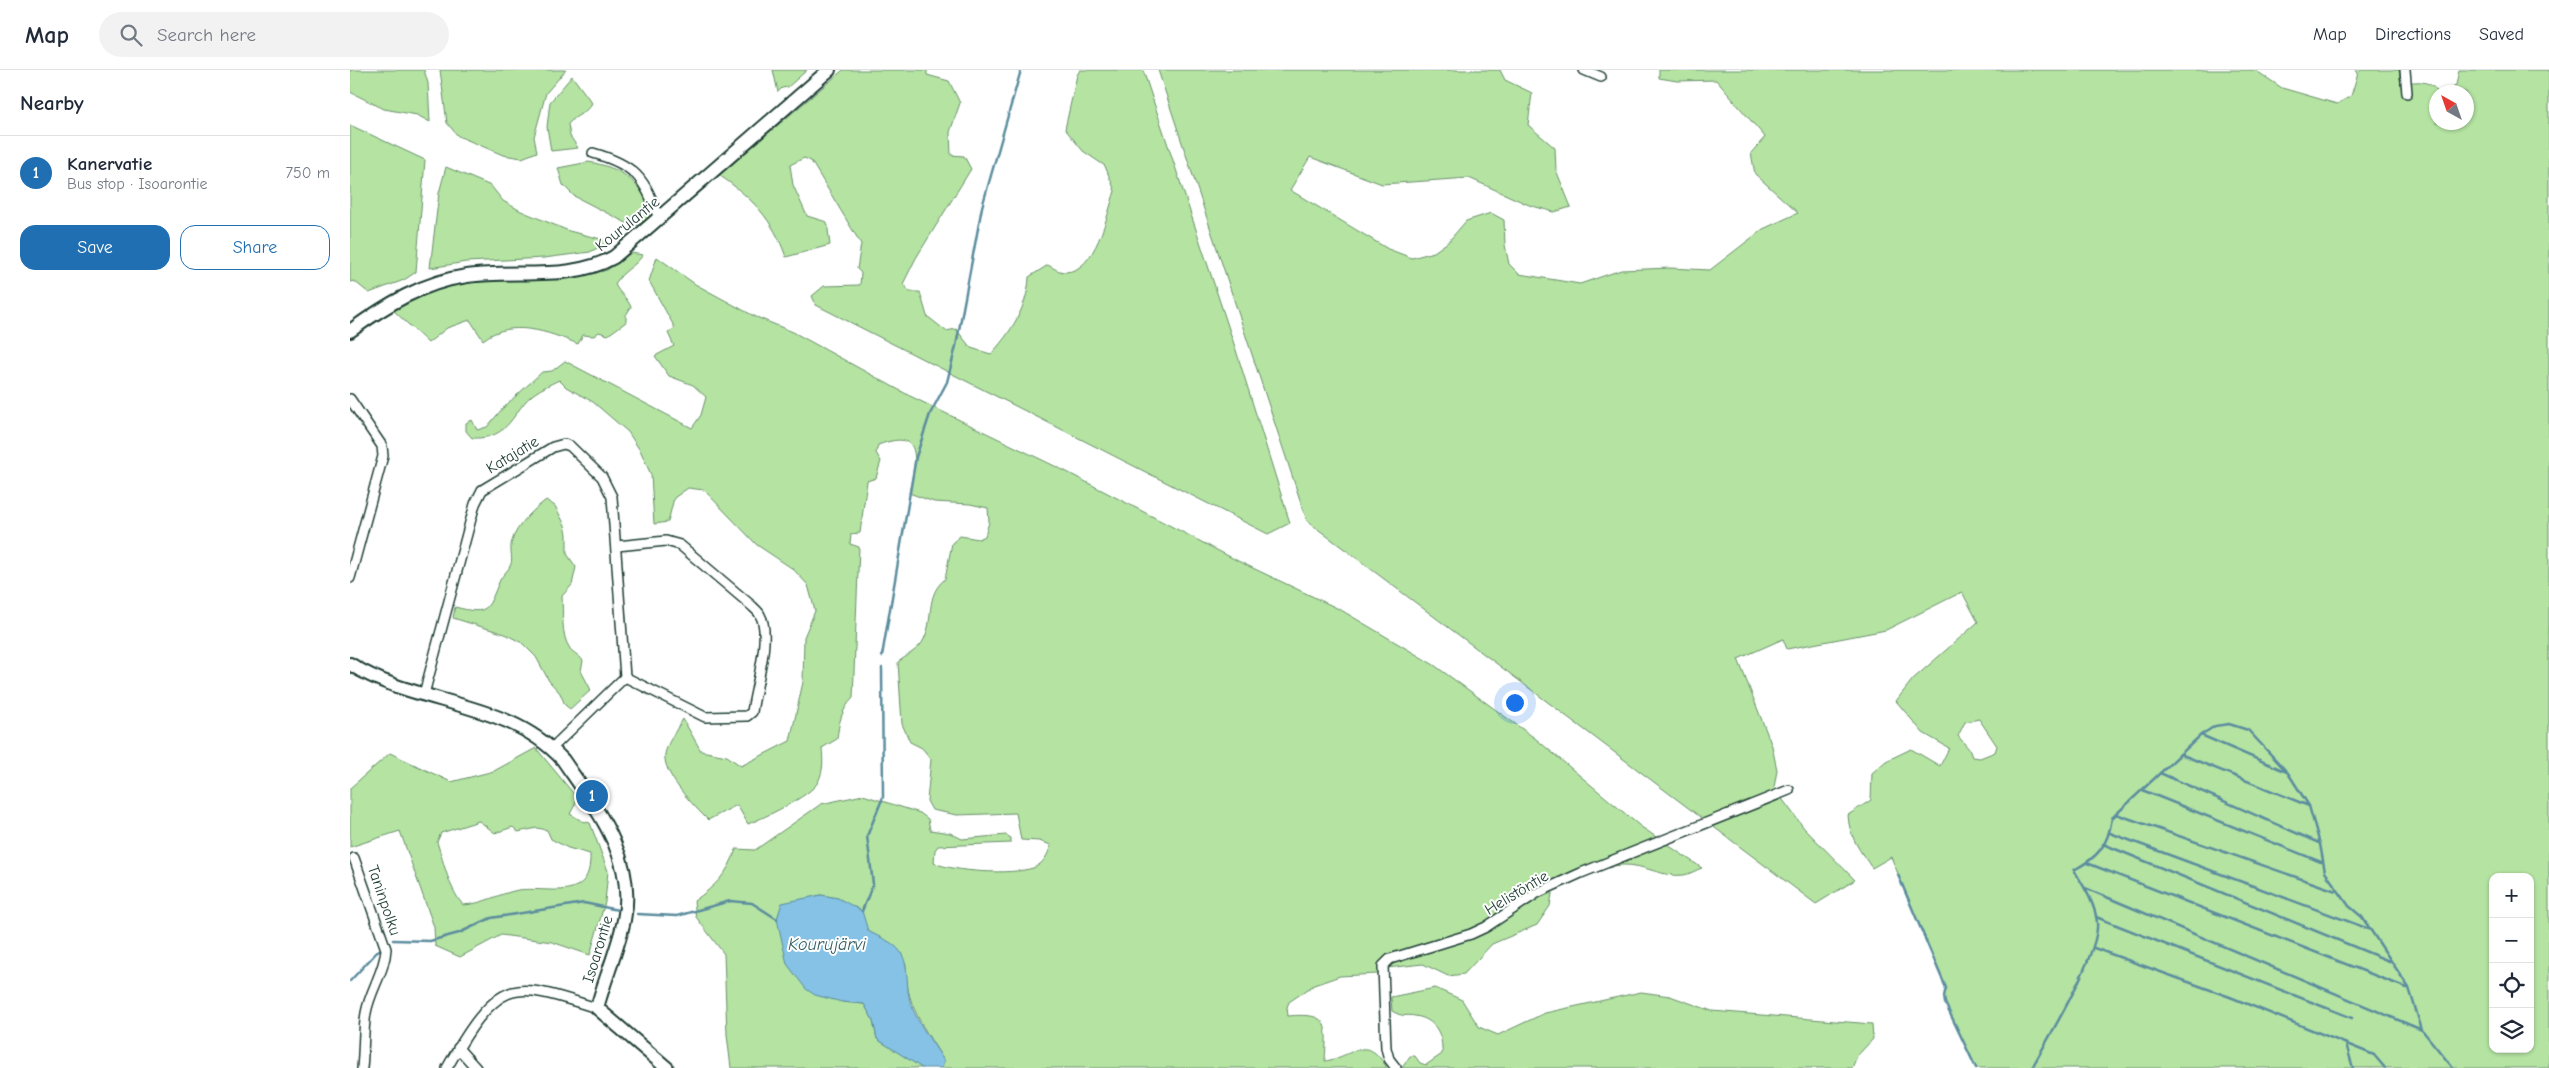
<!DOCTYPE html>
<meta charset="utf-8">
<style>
:root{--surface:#fff;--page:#f2f2f3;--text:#1f2937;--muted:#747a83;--line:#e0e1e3;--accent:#1f6fb2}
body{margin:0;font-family:"Comic Neue",sans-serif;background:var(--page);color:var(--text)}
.controls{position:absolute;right:15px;bottom:15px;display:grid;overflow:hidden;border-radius:10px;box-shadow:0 1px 4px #0004}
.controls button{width:45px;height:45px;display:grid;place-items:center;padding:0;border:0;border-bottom:1px solid var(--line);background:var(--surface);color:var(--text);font:25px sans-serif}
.compass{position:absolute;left:2079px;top:15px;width:45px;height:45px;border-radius:50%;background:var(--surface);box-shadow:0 1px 4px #0004;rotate:320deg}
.you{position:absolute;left:1164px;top:632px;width:18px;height:18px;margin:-12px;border:4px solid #fff;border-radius:50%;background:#1a73e8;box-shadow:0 0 0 8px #1a73e833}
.badge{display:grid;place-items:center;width:32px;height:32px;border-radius:50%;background:var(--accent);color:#fff;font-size:16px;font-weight:700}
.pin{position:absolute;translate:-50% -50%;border:2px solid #fff;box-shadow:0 1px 5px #0006}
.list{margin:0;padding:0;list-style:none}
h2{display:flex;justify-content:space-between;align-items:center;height:65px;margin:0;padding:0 20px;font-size:21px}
h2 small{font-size:16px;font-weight:400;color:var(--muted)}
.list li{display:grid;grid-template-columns:32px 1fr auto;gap:15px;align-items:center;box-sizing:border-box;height:75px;padding:0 20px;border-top:1px solid var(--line)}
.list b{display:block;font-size:19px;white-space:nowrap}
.list p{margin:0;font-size:16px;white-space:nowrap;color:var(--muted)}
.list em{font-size:16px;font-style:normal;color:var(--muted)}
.actions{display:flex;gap:10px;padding:15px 20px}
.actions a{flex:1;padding:11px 0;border:1px solid var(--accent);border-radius:15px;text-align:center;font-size:18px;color:var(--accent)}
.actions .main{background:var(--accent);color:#fff}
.icon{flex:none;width:28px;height:28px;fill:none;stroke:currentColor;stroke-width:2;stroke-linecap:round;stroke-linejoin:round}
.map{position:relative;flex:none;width:2199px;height:998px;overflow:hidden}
header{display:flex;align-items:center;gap:30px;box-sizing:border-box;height:70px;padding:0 25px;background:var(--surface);border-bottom:1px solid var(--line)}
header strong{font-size:24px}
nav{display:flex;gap:28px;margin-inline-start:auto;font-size:18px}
.search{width:350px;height:45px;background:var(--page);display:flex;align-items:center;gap:12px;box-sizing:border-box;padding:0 18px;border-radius:28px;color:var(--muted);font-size:19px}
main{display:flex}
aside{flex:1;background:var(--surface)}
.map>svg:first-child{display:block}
.green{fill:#b4e3a2;stroke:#6a906b;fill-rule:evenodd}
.water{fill:#85c2e5;stroke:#5c8d9e}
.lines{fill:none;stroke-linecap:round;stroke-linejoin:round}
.stream{stroke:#5c8d9e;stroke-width:2.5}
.street-casing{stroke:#1f3d34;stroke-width:12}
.secondary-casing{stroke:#1f3d34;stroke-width:16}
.street{stroke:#fff;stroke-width:9}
.secondary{stroke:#fff;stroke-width:12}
.labels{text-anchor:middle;stroke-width:4;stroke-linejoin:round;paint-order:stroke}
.street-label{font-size:16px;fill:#1f3d34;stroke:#fff}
.water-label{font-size:18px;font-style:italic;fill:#385e60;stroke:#fff}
</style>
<header>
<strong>Map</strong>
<div class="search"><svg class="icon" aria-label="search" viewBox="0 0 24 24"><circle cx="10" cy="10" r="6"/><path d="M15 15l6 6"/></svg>Search here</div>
<nav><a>Map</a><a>Directions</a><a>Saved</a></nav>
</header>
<main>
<aside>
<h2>Nearby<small></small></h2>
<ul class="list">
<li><span class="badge">1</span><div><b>Kanervatie</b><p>Bus stop · Isoarontie</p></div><em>750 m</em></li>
</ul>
<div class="actions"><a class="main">Save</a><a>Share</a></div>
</aside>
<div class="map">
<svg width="2199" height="998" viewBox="0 0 2199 998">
<rect width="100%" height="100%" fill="#fff"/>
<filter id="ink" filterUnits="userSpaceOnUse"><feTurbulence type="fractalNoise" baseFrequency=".02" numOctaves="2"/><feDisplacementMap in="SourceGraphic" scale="10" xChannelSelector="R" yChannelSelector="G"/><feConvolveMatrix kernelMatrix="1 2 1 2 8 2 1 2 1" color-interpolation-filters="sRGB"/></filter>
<g filter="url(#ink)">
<g class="green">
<path d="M0,0H74L78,13L80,52L67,45L34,39L0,22Z"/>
<path d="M90,0H216L196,23L184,67L187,82L172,88L153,85L108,66L97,53Z"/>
<path d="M423,0H457L438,17L432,18L428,22Z"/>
<path d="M493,0H577V5L599,11L610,33L600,62L601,85L614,86L621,99L566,188L553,214L560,222H570L577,246L596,261L606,259L621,278L641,284C660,264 678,236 679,207L698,195C703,198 710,202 715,202C746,202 757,144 765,121L755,96L733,81L715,59L727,5L730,0H793L885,277L940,453L918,464L466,235L462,226L474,216L510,215L511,203L507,199L511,174L461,91L454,88L440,95L443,115L457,146L477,152L480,175L436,187C423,149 402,128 369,105Z"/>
<path d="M808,0H1150L1155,10L1182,23L1178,55L1205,78L1206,100L1221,137L1204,142L1179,135L1119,108L1032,114L960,87L940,120L1038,179L1062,188L1084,182L1098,172L1116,151L1141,143L1154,150L1155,175L1159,194L1169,204L1230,214L1271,200L1320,198L1360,200L1413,159L1448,143L1405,104L1401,83L1415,67L1366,10L1327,11L1309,8V0H1905L1932,18L1987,34L2001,26L2008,3L2006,0H2049L2051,14C2067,11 2078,9 2088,22H2086V52H2116V22H2098L2106,15L2109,0H2199V998H1626L1595,933L1594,926L1596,918L1541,787L1522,798C1510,781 1499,767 1498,745L1521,730L1522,703L1536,691L1561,679L1590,696L1599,678L1573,663L1546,631L1563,609L1628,552L1612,522L1536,560L1437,579L1433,569L1388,589L1422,676L1427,700L1424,718L1454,758L1505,810L1466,834L957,451ZM1629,649L1647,676L1645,682L1630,688L1622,687L1619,679L1608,666L1615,652ZM2143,807H2180V979H2143Z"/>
<path d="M222,6L242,33C237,43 226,45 218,54L220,66L228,78L201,81L197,57L200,32Z"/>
<path d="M0,55L75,90L66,202L54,210L19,223L4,211L0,212Z"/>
<path d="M239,92C272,98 288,110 302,141L297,149L284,157L224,126L213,115L208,98Z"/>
<path d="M96,97L141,116L153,131L171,141L219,161L255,170L257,173L240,182L194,188L116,192L80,198L89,123Z"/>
<path d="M281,183L293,185C284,198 273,200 265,214C269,224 277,227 281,237L276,245V252L258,265L249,262L244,266L233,265L228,274C199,262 161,248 133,270L120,250L97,258L78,273L43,240L79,220L108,214L143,211L224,208L257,200Z"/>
<path d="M307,187L345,214L404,246L443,262L560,326L715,401L888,491L991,540L1084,595L1186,669L1290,756L1352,798C1346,800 1340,804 1334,805C1313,808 1294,794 1273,795C1256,795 1221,811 1203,818L1200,836L1187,855L1142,874L1114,904L1098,906L1073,894L1037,898L1027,904L990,906L964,915L939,932L937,937L938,946C981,942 977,955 975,991C1003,987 1016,962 1037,998H592L594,991C575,959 554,933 556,894L528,867L518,861L488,828L471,825L432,834L427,849L431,859L492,932L514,934L523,950L527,969L573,998H381L377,965L374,884L346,847L344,831C365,816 378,804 386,779L405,780L471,734L513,725L570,743L578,749L580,760L600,763L612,769L656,765L661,768V773L588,776L585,780L584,793C606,802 660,805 683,798C694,794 698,784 701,775L689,771L671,770L666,743L607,745L582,740L577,731L581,689L572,678L560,672L552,654L548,592C556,586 569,579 573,571C585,550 574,526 595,509L602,473L610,466L629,469L635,466L639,452L638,438L620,434L584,432L559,423C565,393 576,357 528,375L526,383L531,391L526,408L517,411L510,463L501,464L500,474L509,477L503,628C491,640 489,653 487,669L472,678C473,690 474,700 468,712C461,726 413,748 398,754L387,735L358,750C344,736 312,704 315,684C317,673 327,659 333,649L351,681L377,686L391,696L440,671L453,612L454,567L465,541L458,515L443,499L407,475L354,420L338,418L324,428L318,452L304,454L301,405L291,382L278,362L243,332L216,317L209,310C201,314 192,318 185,323C162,339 162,370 122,368L116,361V353L122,350L127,360L137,357L153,338L192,302L202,301L215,291L342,358L351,345L356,327L343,315L319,306L305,286L324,276L318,263L325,258L299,211Z"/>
<path d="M196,430L205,436L215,455L217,464V484L226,497L222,515L212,526C213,541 211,565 219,577C222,583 229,584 233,591L231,601L241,620L220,639L215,635L210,623L199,611L186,587L172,573L155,564L103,548L105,537C140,546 137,539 150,510C153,504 159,500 161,494C163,487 159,478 162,471C166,456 184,439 196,430Z"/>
<path d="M186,678L228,729L220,744L232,751L240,753L258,801L255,832L240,885L202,872L151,865L110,887L85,876L84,857L50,761L0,777V718L40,683L101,712L144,701ZM129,751L145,763L163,757L168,762L187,758L197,760L201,769L218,778L240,784C242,834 198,816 168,820C148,824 133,834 113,835C99,819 94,793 87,772L91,763Z"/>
<path d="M1085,918L1112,930L1129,957L1148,965L1195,943L1291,922L1320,926L1362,941L1522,954L1523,969L1507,986L1502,998H1052L1060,986H1065L1070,993L1076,995L1092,984C1093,965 1086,949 1065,946C1054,944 1054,948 1042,941L1041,927Z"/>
</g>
<path class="water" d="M471,825L488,828L512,841L518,861C527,866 538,870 545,876C562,890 554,915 561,934C568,955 583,972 594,991L592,998H572L527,969L523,950L514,934L492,932L465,925L456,919L437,894L427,849L432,833Z"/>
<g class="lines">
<g class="stream">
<path d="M532,586L566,387L580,344L597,312L606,276L632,137L671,0"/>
<path d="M1851,665L1937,702"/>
<path d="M1830,684L1959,736"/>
<path d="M1810,703L1969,773"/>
<path d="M1792,720L1971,792"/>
<path d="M1766,744L1986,821"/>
<path d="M1760,763L2019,859"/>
<path d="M1753,774L2039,891"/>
<path d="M1737,793L2057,918"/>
<path d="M1548,805L1596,918L1594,926L1595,933L1626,998"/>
<path d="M1735,818L2072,960"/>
<path d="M512,841L523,814L517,766L533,727L532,598"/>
<path d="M287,844L327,846L380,831L402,833L427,849"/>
<path d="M1746,847L2002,948"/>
<path d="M43,870L80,871L109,863L141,848L234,833L268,840"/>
<path d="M1744,878L1880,927L2024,985L2035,998"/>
<path d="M0,911L29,880"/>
<path d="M1996,974L2003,998"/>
<path d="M1682,998C1698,968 1750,883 1747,853C1746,835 1733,815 1724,800C1748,787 1758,776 1762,748L1851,665L1865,656L1879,654L1898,660L1938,703L1959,736L1970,774L1975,802L1999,836L2012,847L2059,918L2072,960L2103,998"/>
</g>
<g class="street-casing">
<g id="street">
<path d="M1234,0L1251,7"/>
<path d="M2055,0L2057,23"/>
<path d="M243,83C285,95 295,108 309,149"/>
<path d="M0,329L32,376L33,386L0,508"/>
<path d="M267,476L316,471L330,475L402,536C405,539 409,542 410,545C422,565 405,619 402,642L397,646L355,647L275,607"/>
<path d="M74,624L125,434L132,420L203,377L214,374L220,376L252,407L262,427L275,607L202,678"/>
<path d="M4,788L36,879C35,901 20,920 16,943C13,960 14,980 12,998"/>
<path d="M108,978L126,998"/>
<path d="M97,998C111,974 137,924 168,921C190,918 225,932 247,938"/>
<path d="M1046,998L1039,989L1036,978L1033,896L1040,889L1121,864L1136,857L1187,823L1231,803L1439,720"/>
</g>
</g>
<g class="secondary-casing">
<g id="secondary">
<path d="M0,261C36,235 73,212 117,206C166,199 220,212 264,187L479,0"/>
<path d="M0,594C67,637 156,628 213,690C245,737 287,788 274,850C268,879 255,908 247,938L317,998"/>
</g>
</g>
<use href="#street" class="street"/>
<use href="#secondary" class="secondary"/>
</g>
</g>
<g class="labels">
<g class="street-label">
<text transform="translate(277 153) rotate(-39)" y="6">Kourulantie</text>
<text transform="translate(162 384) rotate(-31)" y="6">Katajatie</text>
<text transform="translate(1166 822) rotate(-31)" y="6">Helistöntie</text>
<text transform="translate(35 830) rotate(71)" y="6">Taninpolku</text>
<text transform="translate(247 879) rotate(-73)" y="6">Isoarontie</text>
</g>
<g class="water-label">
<text x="477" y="880">Kourujärvi</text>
</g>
</g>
</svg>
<div class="controls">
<button>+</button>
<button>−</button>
<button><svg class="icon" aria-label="locate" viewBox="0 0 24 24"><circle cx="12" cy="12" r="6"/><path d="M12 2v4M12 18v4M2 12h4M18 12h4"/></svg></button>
<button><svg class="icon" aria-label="layers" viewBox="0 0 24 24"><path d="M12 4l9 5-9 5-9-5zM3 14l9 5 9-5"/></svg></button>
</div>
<svg class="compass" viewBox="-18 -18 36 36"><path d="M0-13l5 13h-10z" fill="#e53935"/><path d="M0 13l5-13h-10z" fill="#747a83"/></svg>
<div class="you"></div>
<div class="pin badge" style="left:242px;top:726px">1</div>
</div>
</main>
